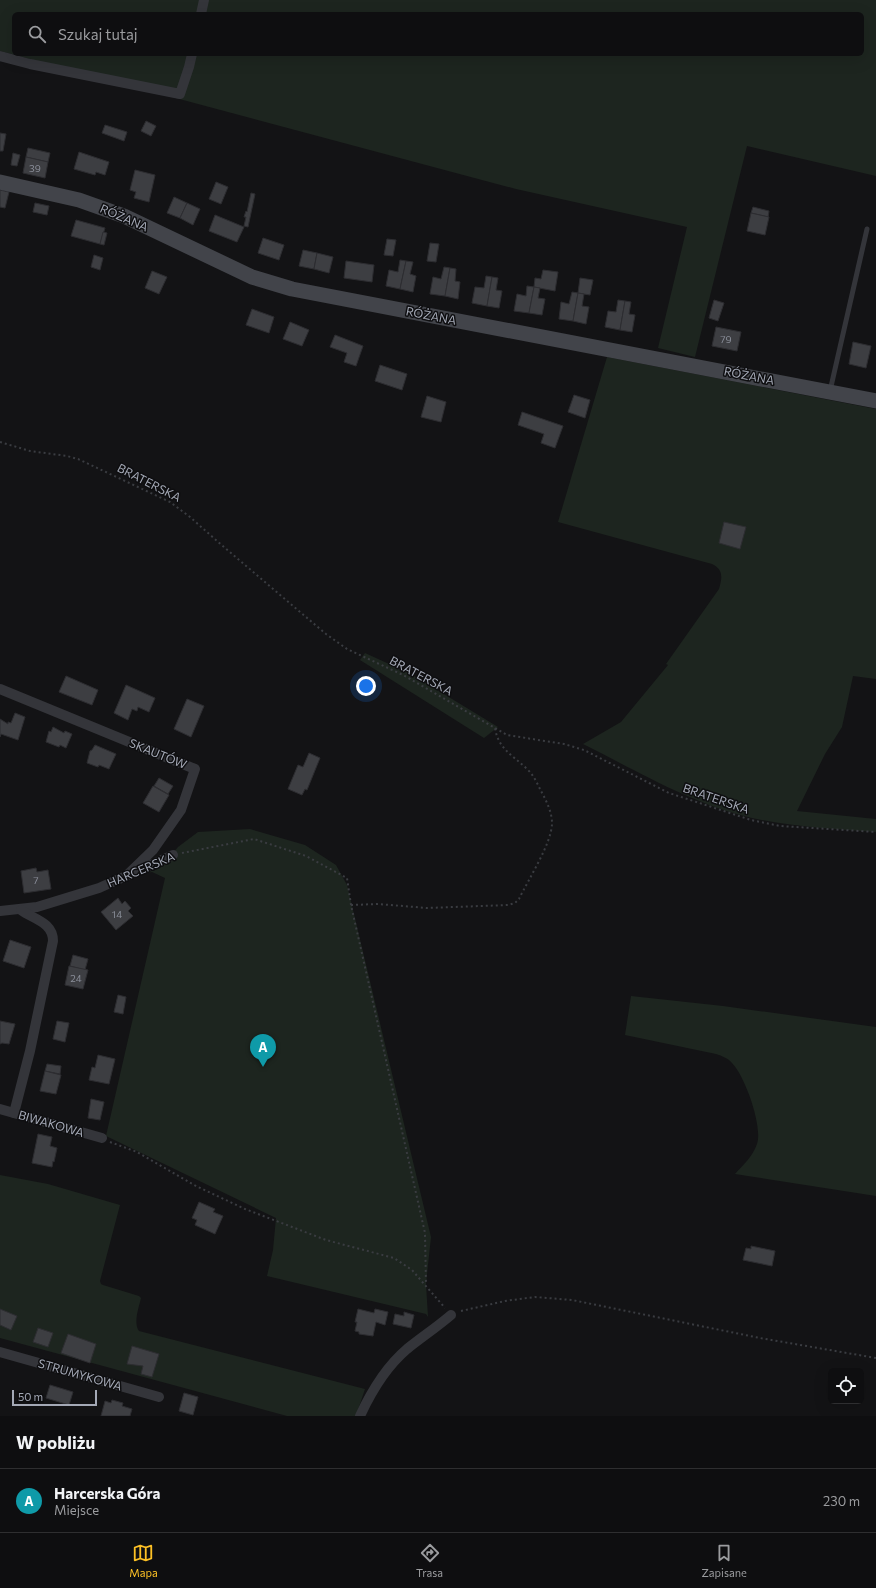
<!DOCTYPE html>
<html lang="pl">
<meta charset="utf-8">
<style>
:root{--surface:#0e0e10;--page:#171719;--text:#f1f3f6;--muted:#9b9c9f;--line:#2e2e30;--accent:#fcc025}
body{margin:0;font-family:Commissioner,sans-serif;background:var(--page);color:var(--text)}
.controls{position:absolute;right:12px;bottom:12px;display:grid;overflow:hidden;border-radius:6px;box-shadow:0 4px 16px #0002}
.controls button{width:36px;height:36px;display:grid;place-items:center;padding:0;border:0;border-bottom:1px solid var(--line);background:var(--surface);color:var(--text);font:20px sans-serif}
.scale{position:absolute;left:12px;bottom:10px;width:85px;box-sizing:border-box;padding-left:4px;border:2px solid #a4a9b6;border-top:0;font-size:11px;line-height:14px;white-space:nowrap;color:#a4a9b6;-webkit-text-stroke:3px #0e0e10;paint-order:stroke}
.you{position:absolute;left:366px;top:686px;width:14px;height:14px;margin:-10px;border:3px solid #fff;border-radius:50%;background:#1a73e8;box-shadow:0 0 0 6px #1a73e833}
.badge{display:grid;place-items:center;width:26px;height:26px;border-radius:50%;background:var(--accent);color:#fff;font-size:13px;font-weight:700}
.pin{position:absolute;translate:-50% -33px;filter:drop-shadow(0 1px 2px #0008)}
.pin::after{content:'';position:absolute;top:21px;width:14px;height:12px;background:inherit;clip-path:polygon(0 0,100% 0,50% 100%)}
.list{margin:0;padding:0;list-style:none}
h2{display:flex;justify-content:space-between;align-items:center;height:52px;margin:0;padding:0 16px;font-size:17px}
h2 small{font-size:13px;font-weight:400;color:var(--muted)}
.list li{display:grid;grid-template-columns:26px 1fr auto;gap:12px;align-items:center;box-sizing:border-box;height:64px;padding:0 16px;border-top:1px solid var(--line)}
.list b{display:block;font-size:15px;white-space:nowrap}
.list p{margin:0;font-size:13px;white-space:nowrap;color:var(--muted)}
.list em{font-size:13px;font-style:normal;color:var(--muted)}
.icon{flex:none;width:22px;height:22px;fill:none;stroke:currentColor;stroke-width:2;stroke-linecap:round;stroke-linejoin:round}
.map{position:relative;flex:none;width:876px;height:1416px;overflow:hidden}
.search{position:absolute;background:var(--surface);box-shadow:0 4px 16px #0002;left:12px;right:12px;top:12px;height:44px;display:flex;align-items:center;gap:10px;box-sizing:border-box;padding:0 14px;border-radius:6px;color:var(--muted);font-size:15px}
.sheet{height:116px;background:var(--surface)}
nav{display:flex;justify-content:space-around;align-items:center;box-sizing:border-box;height:56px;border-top:1px solid var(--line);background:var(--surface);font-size:11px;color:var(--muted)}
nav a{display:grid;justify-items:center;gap:2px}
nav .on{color:var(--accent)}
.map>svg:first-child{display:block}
.green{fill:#1d251f;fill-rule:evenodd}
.building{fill:#3d3e42;stroke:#2d2d31}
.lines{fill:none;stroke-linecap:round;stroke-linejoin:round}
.path{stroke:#3a3c41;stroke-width:2;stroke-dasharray:2 3;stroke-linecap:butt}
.lane{stroke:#34353a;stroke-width:5}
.street{stroke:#34353a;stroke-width:10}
.secondary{stroke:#42444a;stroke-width:15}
.labels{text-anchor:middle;stroke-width:3;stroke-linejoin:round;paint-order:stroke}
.number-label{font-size:10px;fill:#8a8e99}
.street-label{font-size:12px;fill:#a4a9b6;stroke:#0e0e10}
</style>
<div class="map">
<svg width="876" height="1416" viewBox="0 0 876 1416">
<rect width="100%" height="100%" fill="#131315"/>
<g class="green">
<path d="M0,0H876V176L747,146L695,357L658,348L687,227L516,189L0,51ZM14,14H862V54H14Z"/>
<path d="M607,357L876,409V679L853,676L842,727L825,754L797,811L876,819V832C835,829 793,827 752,818C692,804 637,771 583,744L621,722L668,665L666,664L719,589C722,578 724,570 712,564L558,522Z"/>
<path d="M365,653L411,674L498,727L484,738L360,660Z"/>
<path d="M250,829L305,845L336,865L347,885L431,1237L426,1284L428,1317L426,1314L267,1276L273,1250L276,1218L106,1136L165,878L152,872L146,873L160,868L178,847L198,832Z"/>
<path d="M631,996L723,1006L876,1027V1196L735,1174C743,1165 753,1156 757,1144C763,1127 745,1076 732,1063C728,1058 722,1056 716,1054L625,1035Z"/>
<path d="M0,1175L48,1184L120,1205L100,1281L101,1284L103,1285L139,1296L141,1298C139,1307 133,1323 139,1331L365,1389L356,1416H287L0,1338Z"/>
</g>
<g class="building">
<path d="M146,121L156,126L151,136L141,131Z"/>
<path d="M105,125L127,132L124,141L102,133Z"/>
<path d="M0,133L6,134L3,151H0Z"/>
<path d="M28,148L50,153L48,162L26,157Z"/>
<path d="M79,152L109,162L105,175L96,172L95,175L74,169Z"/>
<path d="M13,153L20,155L17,166L11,165Z"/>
<path d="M26,157L48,162L45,178L23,173Z"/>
<path d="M135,170L155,175L149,202L134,198L136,192L130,190Z"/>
<path d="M216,182L228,187L221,204L209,199Z"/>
<path d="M0,190L9,192L5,208L0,207Z"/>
<path d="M251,193L255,194L248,227L244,226L246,217H244L246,211L247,212Z"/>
<path d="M174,197L187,203L180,218L167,213Z"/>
<path d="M35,203L49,206L47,215L33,212Z"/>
<path d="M187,203L200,209L193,225L180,218Z"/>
<path d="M753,207L769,211L768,217L751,213Z"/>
<path d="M751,213L769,217L765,235L747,231Z"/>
<path d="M215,215L244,227L237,242L209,231Z"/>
<path d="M76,220L105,228L100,244L71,236Z"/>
<path d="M103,232L107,233L104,245L100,244Z"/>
<path d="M263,238L284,245L279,260L258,253Z"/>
<path d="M387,239L396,240L393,256L384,255Z"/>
<path d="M430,243L439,244L436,262L427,261Z"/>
<path d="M303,250L317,253L314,269L299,266Z"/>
<path d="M317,253L333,257L329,273L314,269Z"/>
<path d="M94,255L103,258L100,270L91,267Z"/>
<path d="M400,260L406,261L400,289L386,286L389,270L398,272Z"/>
<path d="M346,261L374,265L372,282L344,278Z"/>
<path d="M406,261L413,262L410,274L416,276L413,292L400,289Z"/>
<path d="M444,267L450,268L445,296L430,294L433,277L441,279Z"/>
<path d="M450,268L456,269L455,281L460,282L458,299L445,296Z"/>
<path d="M543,270L558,272L555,291L534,287L535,278L541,279Z"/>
<path d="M152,271L167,277L159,294L145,288Z"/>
<path d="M486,276L492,277L487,306L472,303L475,287L484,288Z"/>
<path d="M492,277L498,278L496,290L502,291L499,308L487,306Z"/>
<path d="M580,278L593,280L590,295L578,293Z"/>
<path d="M527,286L534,287L529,313L514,311L517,294L526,296Z"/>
<path d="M534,287L540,288L538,298L545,299L542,315L529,313Z"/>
<path d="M572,292L578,293L573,321L559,319L561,302L569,304Z"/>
<path d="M578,293L584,294L582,306L589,307L586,324L573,321Z"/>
<path d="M618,300L625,301L620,330L605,327L608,311L616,312Z"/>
<path d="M714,300L724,303L718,321L709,318Z"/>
<path d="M625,301L631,302L629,314L635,315L632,332L620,330Z"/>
<path d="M252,309L274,317L269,333L246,325Z"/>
<path d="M290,322L309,330L302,346L283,339Z"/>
<path d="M716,327L741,332L737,351L712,346Z"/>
<path d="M335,335L363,346L356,366L344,362L347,353L330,347Z"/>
<path d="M853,342L871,346L866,368L849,364Z"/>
<path d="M380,365L407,374L402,390L375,381Z"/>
<path d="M574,395L590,400L585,418L568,412Z"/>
<path d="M427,396L446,402L441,422L421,417Z"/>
<path d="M522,412L563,426L555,448L541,443L544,434L518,425Z"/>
<path d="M724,522L746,527L740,549L719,543Z"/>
<path d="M66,676L98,690L92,705L59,692Z"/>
<path d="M126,685L155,698L149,712L138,707L137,711L132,709L128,720L114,713Z"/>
<path d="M187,699L204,706L191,737L174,729Z"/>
<path d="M15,713L25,717L18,740L1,734L0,737V719L8,724V722L11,723Z"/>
<path d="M53,727L64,733L65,731L72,734L66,748L60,745L59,747L46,742L49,731L51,732Z"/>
<path d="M95,745L116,754L109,769L99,765L98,767L87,763L90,751L92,750Z"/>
<path d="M309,753L320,758L307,790L305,789L302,795L288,789L298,765L303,767Z"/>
<path d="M159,778L173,786L168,794L154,786Z"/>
<path d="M153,786L169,795L159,812L143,803Z"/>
<path d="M36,868L37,872L48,870L51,889L24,893L21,871Z"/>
<path d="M118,898L122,904L125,901L131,908L128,911L133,916L116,930L101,912Z"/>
<path d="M10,940L31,947L24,968L3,961Z"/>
<path d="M73,955L88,959L85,970L70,966Z"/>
<path d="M69,966L88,970L83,989L65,985Z"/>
<path d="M118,995L126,997L123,1014L114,1012Z"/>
<path d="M0,1021L15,1024L9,1044L2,1043L0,1044Z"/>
<path d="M57,1021L69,1023L65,1042L53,1039Z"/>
<path d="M98,1055L115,1059L109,1084L89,1080L92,1067L95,1068Z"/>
<path d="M47,1064L61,1066L60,1074L45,1071Z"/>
<path d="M45,1071L61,1075L56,1094L40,1091Z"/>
<path d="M91,1099L104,1102L100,1120L88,1118Z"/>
<path d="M38,1134L52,1137L50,1146L57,1148L54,1162L53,1161L52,1167L32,1163Z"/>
<path d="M199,1202L215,1209L213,1212L223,1216L215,1234L195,1225L197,1220L192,1218Z"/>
<path d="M751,1246L775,1251L772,1266L743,1260L746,1248L751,1249Z"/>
<path d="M0,1309L17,1316L11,1330L0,1325Z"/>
<path d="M358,1309L374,1313L375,1309L388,1312L385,1325L376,1322L373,1336L359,1334V1332L355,1331L357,1322H355Z"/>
<path d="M404,1312L414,1315L411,1328L393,1324L395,1314L404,1316Z"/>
<path d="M38,1328L53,1333L48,1347L33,1342Z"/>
<path d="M68,1334L96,1344L90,1363L61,1353Z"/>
<path d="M132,1346L159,1354L152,1377L141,1374L143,1366L127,1364Z"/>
<path d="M50,1385L73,1392L69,1405L46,1398Z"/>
<path d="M184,1393L198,1397L193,1415L179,1411Z"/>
<path d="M112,1400L123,1403L122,1406L132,1409L130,1416H101L105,1401L111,1403Z"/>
</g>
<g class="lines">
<g class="path">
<path d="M0,442L30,451L67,456L78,459L170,502L190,517L225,548L326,634L347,649L403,675L507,735L564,744L584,750L669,793L751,820L780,826L876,832"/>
<path d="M182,853L254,839L306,856L347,878L351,905L425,1233L426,1284"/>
<path d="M351,905L378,904L427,908L508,905L515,903L519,899C528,880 552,843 552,823C552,812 546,800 541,791C537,783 533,774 526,768C512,755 498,748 495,728"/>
<path d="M110,1142L137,1152L196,1186L245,1209L326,1240L394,1258L412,1270L445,1308"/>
<path d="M461,1311L505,1301L535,1297L572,1300L760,1338L876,1358"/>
</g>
<path class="lane" d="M830,391L867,229"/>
<g class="street">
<path d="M201,14L204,0"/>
<path d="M0,56L30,64L180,94L189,67L192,54"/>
<path d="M0,689L195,769L181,810L153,850L125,877"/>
<path d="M0,911L37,907L99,888L173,855"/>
<path d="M0,1109L102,1138"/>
<path d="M14,1113L30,1051L53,941C53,922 33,919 21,910"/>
<path d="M0,1352L159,1397"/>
<path d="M360,1416C371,1392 387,1366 407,1349C422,1337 437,1327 451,1315"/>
</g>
<path class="secondary" d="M0,182L79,200L124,216L252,277L292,289L876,401"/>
</g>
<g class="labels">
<g class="number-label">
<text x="35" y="172">39</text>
<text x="726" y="343">79</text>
<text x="36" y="884">7</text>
<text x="117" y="918">14</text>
<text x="76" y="982">24</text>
</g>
<g class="street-label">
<text transform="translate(124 218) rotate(23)" y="4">RÓŻANA</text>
<text transform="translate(431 316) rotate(11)" y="4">RÓŻANA</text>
<text transform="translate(749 376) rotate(11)" y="4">RÓŻANA</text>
<text transform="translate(149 483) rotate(27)" y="4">BRATERSKA</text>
<text transform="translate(421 676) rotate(28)" y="4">BRATERSKA</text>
<text transform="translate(158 754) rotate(22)" y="4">SKAUTÓW</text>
<text transform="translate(716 799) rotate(19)" y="4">BRATERSKA</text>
<text transform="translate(141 870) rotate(-23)" y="4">HARCERSKA</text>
<text transform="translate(51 1124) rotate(16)" y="4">BIWAKOWA</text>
<text transform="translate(80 1375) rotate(16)" y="4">STRUMYKOWA</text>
</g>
</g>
</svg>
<div class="controls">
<button><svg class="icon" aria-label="locate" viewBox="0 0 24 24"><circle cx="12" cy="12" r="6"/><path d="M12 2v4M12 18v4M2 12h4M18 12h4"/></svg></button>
</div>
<div class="scale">50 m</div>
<div class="you"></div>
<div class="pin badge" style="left:263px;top:1067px;background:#0f9aa8">A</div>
<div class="search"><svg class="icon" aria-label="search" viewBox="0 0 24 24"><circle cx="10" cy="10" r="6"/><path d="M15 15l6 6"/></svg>Szukaj tutaj</div>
</div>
<section class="sheet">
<h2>W pobliżu<small></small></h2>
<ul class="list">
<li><span class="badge" style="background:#0f9aa8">A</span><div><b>Harcerska Góra</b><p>Miejsce</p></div><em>230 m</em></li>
</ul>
</section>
<nav>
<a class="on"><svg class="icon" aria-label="map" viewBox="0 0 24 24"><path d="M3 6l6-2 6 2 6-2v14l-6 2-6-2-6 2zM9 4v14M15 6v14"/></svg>Mapa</a>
<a><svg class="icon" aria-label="directions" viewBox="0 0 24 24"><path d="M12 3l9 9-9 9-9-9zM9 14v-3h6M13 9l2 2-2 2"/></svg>Trasa</a>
<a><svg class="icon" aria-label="saved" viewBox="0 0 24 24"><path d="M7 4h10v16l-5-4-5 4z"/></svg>Zapisane</a>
</nav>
